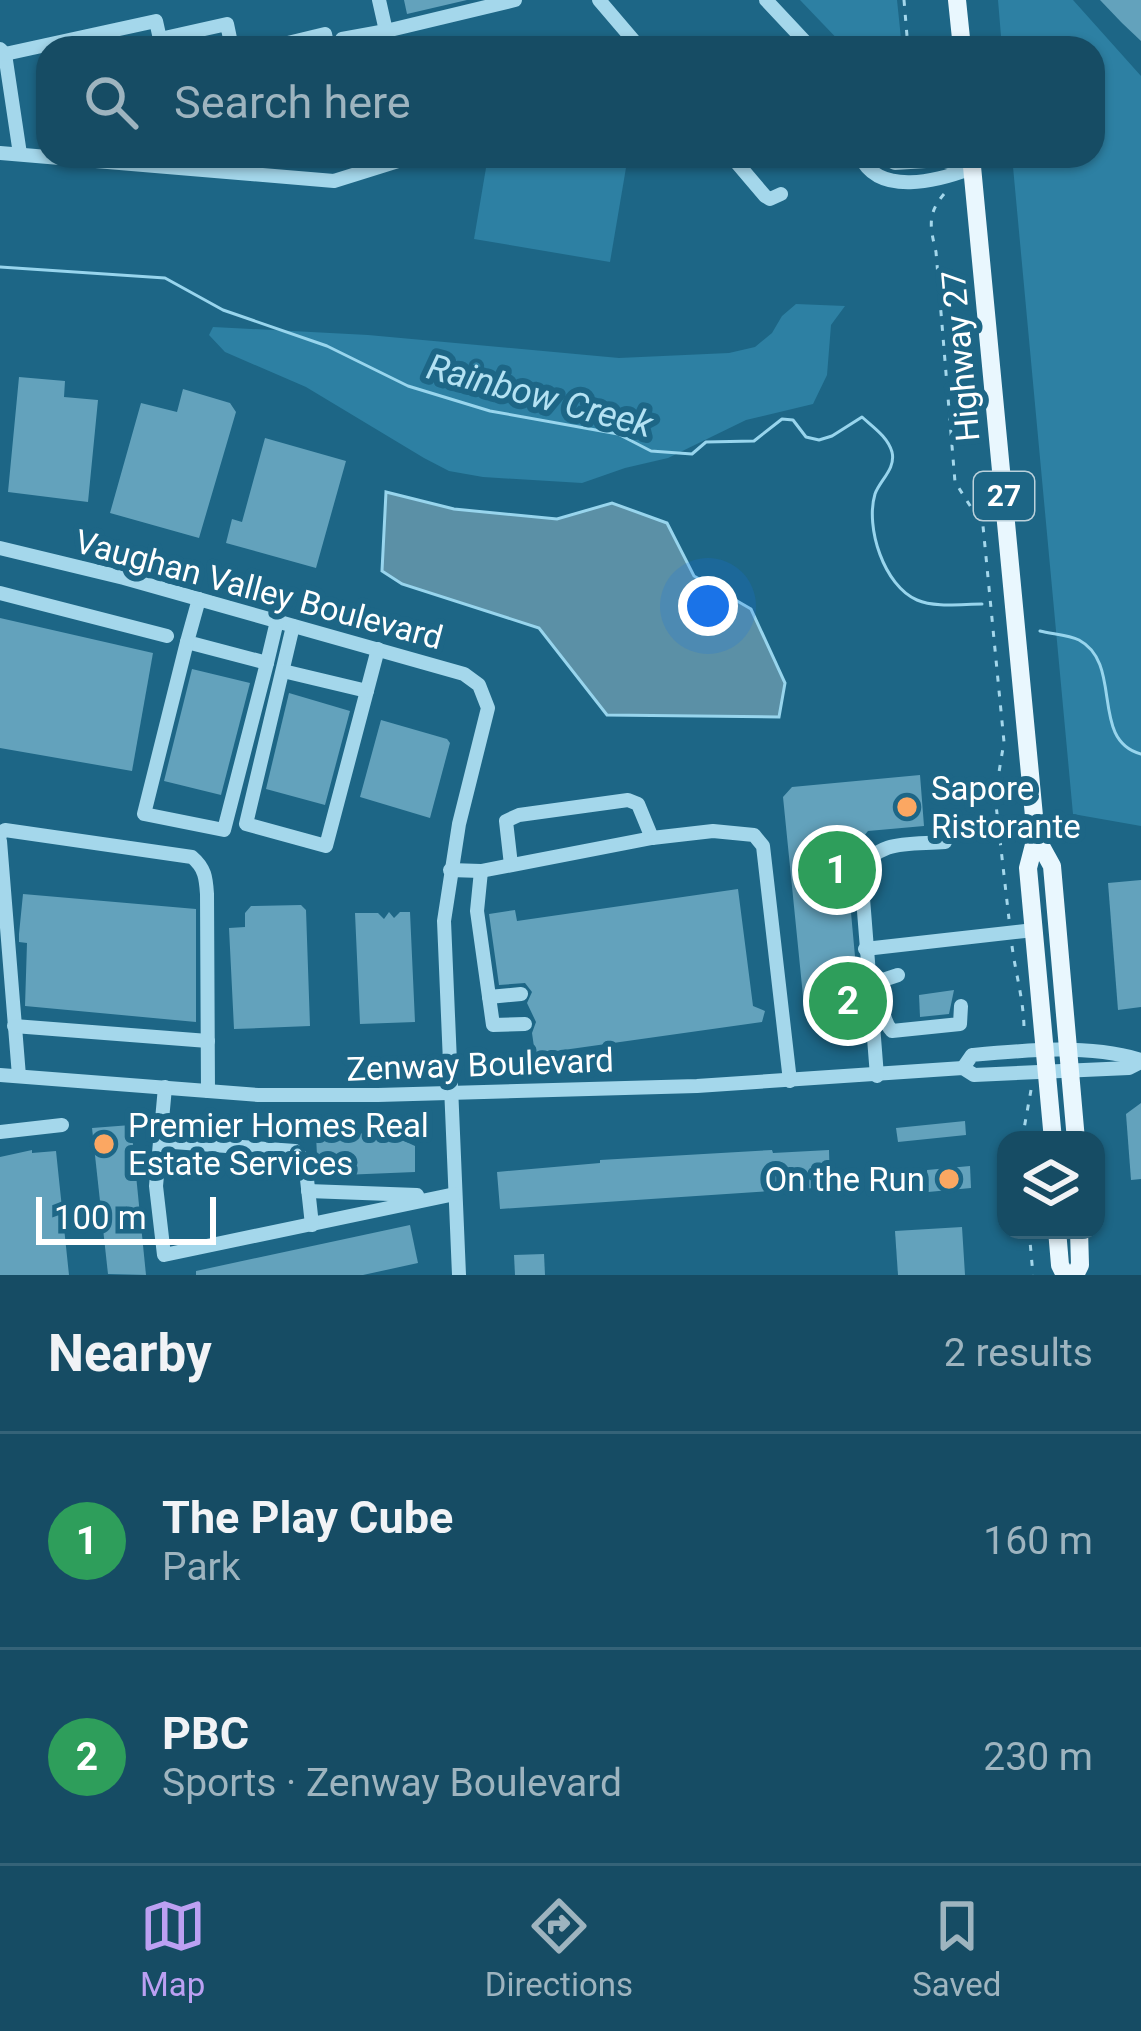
<!DOCTYPE html>
<meta charset="utf-8">
<style>
:root{--surface:#164c64;--page:#23566d;--text:#f1f3f6;--muted:#9eb4bf;--line:#356378;--accent:#bca0f2}
body{margin:0;font-family:Roboto,sans-serif;background:var(--page);color:var(--text)}
.controls{position:absolute;right:36px;bottom:36px;display:grid;overflow:hidden;border-radius:24px;box-shadow:0 3px 9px #0004}
.controls button{width:108px;height:108px;display:grid;place-items:center;padding:0;border:0;border-bottom:3px solid var(--line);background:var(--surface);color:var(--text);font:60px sans-serif}
.scale{position:absolute;left:36px;bottom:30px;width:180px;box-sizing:border-box;padding-left:12px;border:6px solid #fff;border-top:0;font-size:33px;line-height:42px;white-space:nowrap;color:#fff;-webkit-text-stroke:9px #1d6686;paint-order:stroke}
.you{position:absolute;left:708px;top:606px;width:42px;height:42px;margin:-30px;border:9px solid #fff;border-radius:50%;background:#1a73e8;box-shadow:0 0 0 18px #1a73e833}
.badge{display:grid;place-items:center;width:78px;height:78px;border-radius:50%;background:var(--accent);color:#fff;font-size:39px;font-weight:700}
.pin{position:absolute;translate:-50% -50%;border:6px solid #fff;box-shadow:0 3px 12px #0006}
.list{margin:0;padding:0;list-style:none}
h2{display:flex;justify-content:space-between;align-items:center;height:156px;margin:0;padding:0 48px;font-size:51px}
h2 small{font-size:39px;font-weight:400;color:var(--muted)}
.list li{display:grid;grid-template-columns:78px 1fr auto;gap:36px;align-items:center;box-sizing:border-box;height:216px;padding:0 48px;border-top:3px solid var(--line)}
.list b{display:block;font-size:45px;white-space:nowrap}
.list p{margin:0;font-size:39px;white-space:nowrap;color:var(--muted)}
.list em{font-size:39px;font-style:normal;color:var(--muted)}
.icon{flex:none;width:66px;height:66px;fill:none;stroke:currentColor;stroke-width:2;stroke-linecap:round;stroke-linejoin:round}
.map{position:relative;flex:none;width:1141px;height:1275px;overflow:hidden}
.search{position:absolute;background:var(--surface);box-shadow:0 3px 9px #0004;left:36px;right:36px;top:36px;height:132px;display:flex;align-items:center;gap:30px;box-sizing:border-box;padding:0 42px;border-radius:36px;color:var(--muted);font-size:45px}
.sheet{height:588px;background:var(--surface)}
nav{display:flex;justify-content:space-around;align-items:center;box-sizing:border-box;height:168px;border-top:3px solid var(--line);background:var(--surface);font-size:33px;color:var(--muted)}
nav a{display:grid;justify-items:center;gap:6px}
nav .on{color:var(--accent)}
.map>svg:first-child{display:block}
.green{fill:#2d80a3}
.water{fill:#5b90a6;stroke:#98d5ed;stroke-width:3}
.lines{fill:none;stroke-linecap:round;stroke-linejoin:round}
.stream{stroke:#98d5ed;stroke-width:3}
.building{fill:#63a2bc}
.path{stroke:#a4d7eb;stroke-width:3;stroke-dasharray:6 9;stroke-linecap:butt}
.minor{stroke:#a4d7eb;stroke-width:14}
.major{stroke:#e9f7fe;stroke-width:18}
.poi-dot{fill:#fba762;stroke:#1d6686;stroke-width:4.5}
.labels{text-anchor:middle;stroke-width:12;stroke-linejoin:round;paint-order:stroke}
.shield{fill:#1d6686;stroke:#bbd1db;stroke-width:3}
.shield-label{font-size:30px;font-weight:bold;fill:#fff}
.street-label{font-size:33px;fill:#fff;stroke:#1d6686}
.poi-label{font-size:33px;fill:#fff;stroke:#1d6686;text-anchor:start}
.water-label{font-size:36px;font-style:italic;fill:#b4e2f3;stroke:#1d6686}
</style>
<div class="map">
<svg width="1141" height="1275" viewBox="0 0 1141 1275">
<rect width="100%" height="100%" fill="#1d6686"/>
<g class="green">
<path d="M800,0H897L902,48H846Z"/>
<path d="M998,0H1073L1141,76V826L1073,814L1012,156H1093V48H1002Z"/>
<path d="M488,156H628L610,262L474,239Z"/>
<path d="M796,304L845,306L831,325L827,375L813,404L746,420L668,458L625,468L582,483L483,477L449,471L424,458L306,387L225,352L209,335L213,327L368,335L619,358L729,353L755,347L772,333L782,316Z"/>
</g>
<path class="water" d="M386,492L454,509L557,519L612,503L667,523L694,576L751,609L785,683L779,717L607,715L539,628L402,584L382,571Z"/>
<g class="lines">
<g class="stream">
<path d="M0,267L165,278L223,310L327,346L408,386L490,411L618,434L651,451L692,454L706,442L754,441L782,419L793,420L806,437L819,440L832,436L862,417C873,427 888,437 892,452C896,469 880,480 875,494C865,527 884,586 917,600C935,608 962,604 982,604"/>
<path d="M1040,631C1051,634 1068,635 1079,640C1124,664 1089,740 1141,754"/>
</g>
</g>
<g class="building">
<path d="M404,0H467L407,14Z"/>
<path d="M1100,0H1141V41L1122,23Z"/>
<path d="M19,377L65,381L64,397L98,400L88,502L8,492Z"/>
<path d="M183,389L230,403L236,412L199,538L110,513L141,403L177,412Z"/>
<path d="M265,438L346,461L316,568L226,543L232,519L242,522Z"/>
<path d="M0,618L153,653L132,771L0,748Z"/>
<path d="M192,669L250,683L221,795L164,781Z"/>
<path d="M289,693L350,711L325,805L266,789Z"/>
<path d="M381,720L447,739L450,743L430,818L360,797Z"/>
<path d="M920,775L924,826L868,831L846,858L860,1011L805,1016L783,797L792,787Z"/>
<path d="M1141,880V1007L1118,1010L1108,883Z"/>
<path d="M738,889L753,1006L765,1011L762,1022L535,1054L532,1033L536,1022L527,1003L532,992L525,983L499,985L489,914L515,910L517,921Z"/>
<path d="M23,894L196,909V1022L25,1006L27,943L19,942V934Z"/>
<path d="M301,905L306,910L310,1026L234,1029L229,928L245,927V913L251,906Z"/>
<path d="M389,912L394,918L400,912H410L415,1022L360,1024L355,913H378L384,919Z"/>
<path d="M954,990L949,1014L920,1017L919,995Z"/>
<path d="M1141,1103V1179L1131,1180L1126,1114Z"/>
<path d="M965,1121L966,1135L898,1142L896,1128Z"/>
<path d="M131,1125L146,1275L108,1274L92,1128Z"/>
<path d="M402,1132V1140L415,1146V1172L318,1176L316,1135Z"/>
<path d="M32,1150V1153L56,1151L69,1275H0V1157Z"/>
<path d="M772,1150L773,1153L829,1150L830,1187L500,1209L497,1172L600,1163V1160Z"/>
<path d="M970,1166L971,1188L928,1192L927,1170Z"/>
<path d="M410,1225L418,1263L363,1275H196V1271Z"/>
<path d="M962,1227L965,1275H898L895,1231Z"/>
<path d="M544,1254L545,1275H515L514,1255Z"/>
</g>
<g class="lines">
<g class="path">
<path d="M904,0L908,48"/>
<path d="M944,194C927,214 930,227 936,252L955,482L983,526L1004,742L995,796L1009,919"/>
<path d="M1012,946C1016,976 1024,1001 1024,1030"/>
<path d="M1022,1140L1031,1090"/>
<path d="M1029,1230L1033,1275"/>
</g>
<g class="minor">
<path d="M379,0L386,31L515,0"/>
<path d="M599,0L640,48"/>
<path d="M766,0L811,48"/>
<path d="M342,39L386,31L390,48"/>
<path d="M267,48L325,34L328,48"/>
<path d="M0,49L5,54L20,154"/>
<path d="M5,54L156,21L160,39L227,24L232,48"/>
<path d="M0,153L334,181L414,156"/>
<path d="M731,156L765,196L770,199L781,194"/>
<path d="M860,156C879,197 938,181 972,168"/>
<path d="M881,156L895,163L941,160L972,168"/>
<path d="M0,548L124,578L464,674L479,685L488,708L459,824L444,921L459,1275"/>
<path d="M0,593L167,636"/>
<path d="M199,599L187,642L267,663L277,621"/>
<path d="M293,626L246,824L326,846L378,649"/>
<path d="M187,642L144,814L224,830L267,663"/>
<path d="M283,671L367,691"/>
<path d="M0,834L5,830L192,857C205,868 206,878 207,894L208,1091"/>
<path d="M0,841L19,1076"/>
<path d="M511,865L506,821L519,815L628,800L638,804L652,838"/>
<path d="M450,870L481,871L652,838L713,831L754,835L763,846L790,1081"/>
<path d="M481,871L477,911L493,1025L525,1024"/>
<path d="M865,949L1034,930"/>
<path d="M898,975L883,980C880,996 881,1019 892,1031L960,1024L961,1006"/>
<path d="M489,997L521,994"/>
<path d="M14,1026L208,1041"/>
<path d="M963,1068L972,1055C1026,1050 1089,1044 1141,1060"/>
<path d="M0,1075L258,1095H378L697,1086L963,1068L974,1075L1129,1068L1141,1062"/>
<path d="M877,1076L861,873C876,838 912,845 945,842"/>
<path d="M165,1087L156,1186L164,1255L455,1194"/>
<path d="M0,1132L62,1125"/>
<path d="M160,1141L295,1151L305,1161L312,1225"/>
<path d="M308,1191L417,1195"/>
</g>
<g class="major">
<path d="M957,0L962,48"/>
<path d="M971,156L1036,837L1028,868L1053,1140"/>
<path d="M1036,837L1052,866L1076,1140"/>
<path d="M1057,1230L1060,1265L1065,1275"/>
<path d="M1075,1275L1080,1265L1079,1230"/>
</g>
</g>
<g class="poi-dot">
<circle cx="907" cy="807" r="12"/>
<circle cx="104" cy="1144" r="12"/>
<circle cx="949" cy="1179" r="12"/>
</g>
<g class="labels">
<rect class="shield" x="974" y="472" width="60" height="48" rx="9"/>
<g class="shield-label">
<text x="1004" y="506">27</text>
</g>
<g class="street-label">
<text transform="translate(960 356) rotate(-95)" y="12">Highway 27</text>
<text transform="translate(259 589) rotate(15)" y="12">Vaughan Valley Boulevard</text>
<text transform="translate(480 1064) rotate(-2)" y="12">Zenway Boulevard</text>
</g>
<g class="poi-label">
<text x="931" y="800">Sapore<tspan x="931" dy="38">Ristorante</tspan></text>
<text x="128" y="1137">Premier Homes Real<tspan x="128" dy="38">Estate Services</tspan></text>
<text x="925" y="1191" text-anchor="end">On the Run</text>
</g>
<g class="water-label">
<text transform="translate(540 395) rotate(15)" y="13">Rainbow Creek</text>
</g>
</g>
</svg>
<div class="controls">
<button><svg class="icon" aria-label="layers" viewBox="0 0 24 24"><path d="M12 4l9 5-9 5-9-5zM3 14l9 5 9-5"/></svg></button>
</div>
<div class="scale">100 m</div>
<div class="you"></div>
<div class="pin badge" style="left:837px;top:870px;background:#2e9e5b">1</div>
<div class="pin badge" style="left:848px;top:1001px;background:#2e9e5b">2</div>
<div class="search"><svg class="icon" aria-label="search" viewBox="0 0 24 24"><circle cx="10" cy="10" r="6"/><path d="M15 15l6 6"/></svg>Search here</div>
</div>
<section class="sheet">
<h2>Nearby<small>2 results</small></h2>
<ul class="list">
<li><span class="badge" style="background:#2e9e5b">1</span><div><b>The Play Cube</b><p>Park</p></div><em>160 m</em></li>
<li><span class="badge" style="background:#2e9e5b">2</span><div><b>PBC</b><p>Sports · Zenway Boulevard</p></div><em>230 m</em></li>
</ul>
</section>
<nav>
<a class="on"><svg class="icon" aria-label="map" viewBox="0 0 24 24"><path d="M3 6l6-2 6 2 6-2v14l-6 2-6-2-6 2zM9 4v14M15 6v14"/></svg>Map</a>
<a><svg class="icon" aria-label="directions" viewBox="0 0 24 24"><path d="M12 3l9 9-9 9-9-9zM9 14v-3h6M13 9l2 2-2 2"/></svg>Directions</a>
<a><svg class="icon" aria-label="saved" viewBox="0 0 24 24"><path d="M7 4h10v16l-5-4-5 4z"/></svg>Saved</a>
</nav>
